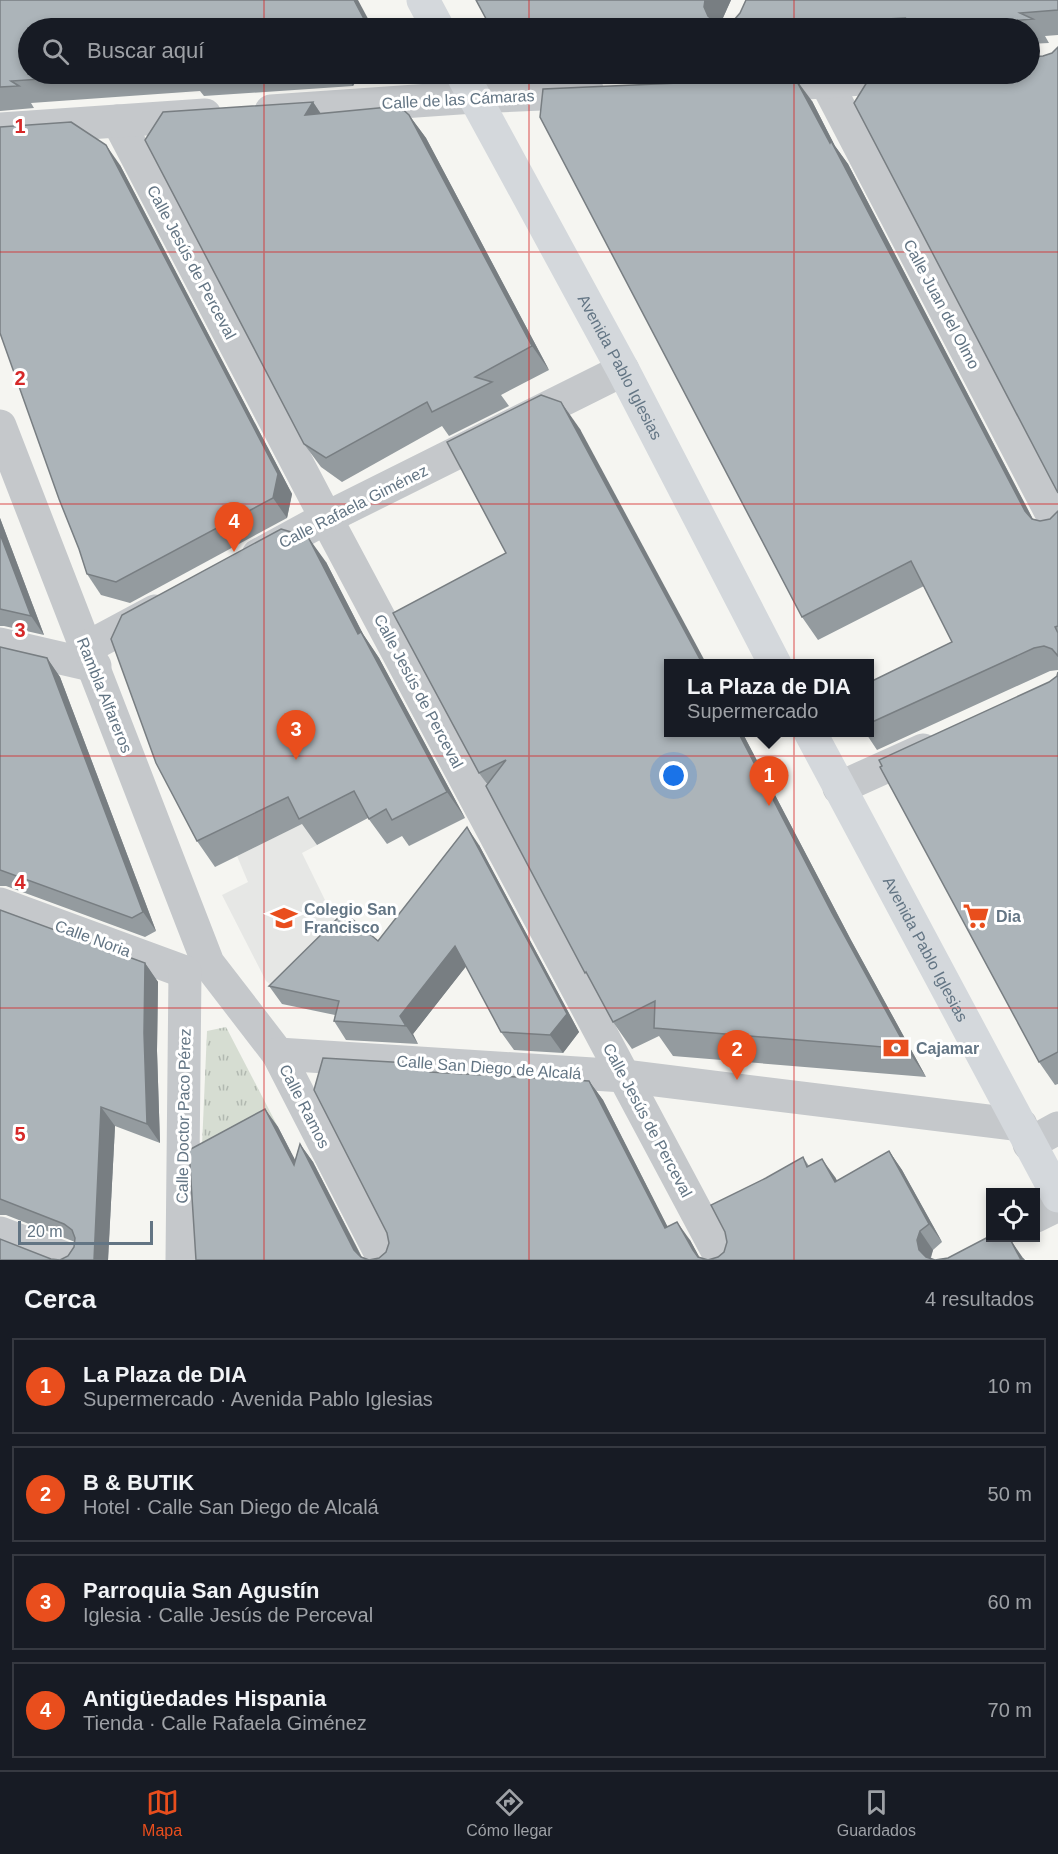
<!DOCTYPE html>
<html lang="es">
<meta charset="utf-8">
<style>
:root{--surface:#171b24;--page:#20242c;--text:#f1f3f6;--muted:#9ea1a6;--line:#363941;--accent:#e94e1d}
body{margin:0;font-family:Arial,sans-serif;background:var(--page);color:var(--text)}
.controls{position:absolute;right:18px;bottom:18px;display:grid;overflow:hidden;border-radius:0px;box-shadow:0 3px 9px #0003}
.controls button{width:54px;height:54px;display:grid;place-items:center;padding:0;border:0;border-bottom:2px solid var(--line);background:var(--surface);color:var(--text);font:30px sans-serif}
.scale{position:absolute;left:18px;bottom:15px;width:135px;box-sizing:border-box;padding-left:6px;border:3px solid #637584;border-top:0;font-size:16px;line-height:21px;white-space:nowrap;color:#637584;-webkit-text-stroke:4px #fff;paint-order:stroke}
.you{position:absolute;left:674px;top:776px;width:21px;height:21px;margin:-15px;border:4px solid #fff;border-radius:50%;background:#1a73e8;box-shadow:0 0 0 9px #1a73e833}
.badge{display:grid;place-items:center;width:39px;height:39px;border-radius:50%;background:var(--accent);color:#fff;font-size:20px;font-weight:700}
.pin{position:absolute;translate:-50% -50px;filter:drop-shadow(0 2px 3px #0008)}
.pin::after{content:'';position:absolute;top:32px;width:21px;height:18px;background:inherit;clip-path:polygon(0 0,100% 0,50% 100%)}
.popup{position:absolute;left:664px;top:659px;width:210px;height:78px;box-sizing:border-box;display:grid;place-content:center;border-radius:0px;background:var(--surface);filter:drop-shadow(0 2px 4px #0005);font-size:20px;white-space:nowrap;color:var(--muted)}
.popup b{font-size:22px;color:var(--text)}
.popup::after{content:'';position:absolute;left:50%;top:100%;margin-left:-12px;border:12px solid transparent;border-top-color:var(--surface)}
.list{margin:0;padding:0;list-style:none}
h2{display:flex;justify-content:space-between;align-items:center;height:78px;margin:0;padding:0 24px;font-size:26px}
h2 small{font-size:20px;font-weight:400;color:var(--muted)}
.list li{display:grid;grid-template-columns:39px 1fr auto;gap:18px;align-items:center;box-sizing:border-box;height:96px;margin:0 12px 12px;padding:0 12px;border:2px solid var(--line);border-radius:0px}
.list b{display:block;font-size:22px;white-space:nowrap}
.list p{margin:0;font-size:20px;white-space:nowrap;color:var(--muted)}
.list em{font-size:20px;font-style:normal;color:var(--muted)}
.icon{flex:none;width:33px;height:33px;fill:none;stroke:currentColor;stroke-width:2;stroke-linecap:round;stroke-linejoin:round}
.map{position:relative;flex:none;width:1058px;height:1260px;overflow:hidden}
.search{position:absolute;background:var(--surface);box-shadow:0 3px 9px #0003;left:18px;right:18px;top:18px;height:66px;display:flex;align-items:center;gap:15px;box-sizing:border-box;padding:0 21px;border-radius:33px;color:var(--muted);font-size:22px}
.sheet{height:510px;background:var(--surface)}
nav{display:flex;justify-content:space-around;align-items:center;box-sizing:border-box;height:84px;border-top:2px solid var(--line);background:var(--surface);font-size:16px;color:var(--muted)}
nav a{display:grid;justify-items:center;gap:3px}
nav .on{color:var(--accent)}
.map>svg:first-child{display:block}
.built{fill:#e6e7e5}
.grass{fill:url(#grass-tufts)}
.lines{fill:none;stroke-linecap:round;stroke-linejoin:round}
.street{stroke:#c5c8cb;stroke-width:33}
.secondary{stroke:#d4d8dc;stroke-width:33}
.wall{fill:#949b9f}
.shaded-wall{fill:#787e82}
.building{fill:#acb4b9;stroke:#787e82;stroke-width:1.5}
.grid{fill:none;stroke:#d62828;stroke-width:1.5;stroke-opacity:0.55}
.labels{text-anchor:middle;stroke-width:6;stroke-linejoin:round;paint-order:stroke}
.street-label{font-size:16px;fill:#637584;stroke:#fff}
.poi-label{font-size:16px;font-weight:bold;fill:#637584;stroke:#fff;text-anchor:start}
.grid-label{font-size:20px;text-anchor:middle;font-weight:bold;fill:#d62828;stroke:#fff;stroke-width:6;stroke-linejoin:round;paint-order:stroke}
</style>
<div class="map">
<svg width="1058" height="1260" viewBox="0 0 1058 1260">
<defs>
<pattern id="grass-tufts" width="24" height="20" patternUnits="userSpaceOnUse" patternTransform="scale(1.5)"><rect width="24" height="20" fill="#d6ddd2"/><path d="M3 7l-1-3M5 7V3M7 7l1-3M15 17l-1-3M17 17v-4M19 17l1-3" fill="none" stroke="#b1b8b0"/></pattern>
</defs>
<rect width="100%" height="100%" fill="#f5f5f1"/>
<path class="built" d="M306,822L317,845L302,853L345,941L288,998L266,981L222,895L248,882L237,856Z"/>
<path class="grass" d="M226,1027L278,1127L201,1169L207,1031Z"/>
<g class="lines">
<g class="street">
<path d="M826,82L1058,526"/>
<path d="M753,85L826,82L916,74"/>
<path d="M714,86L720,74"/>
<path d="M271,111L474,97L588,92"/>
<path d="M118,121L326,518L722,1260"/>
<path d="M0,129L205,115"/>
<path d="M0,426L208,963L278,1054L384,1260"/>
<path d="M258,555L326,518L623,370"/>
<path d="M0,644L95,666"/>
<path d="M86,648L155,611"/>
<path d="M839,788L923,750"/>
<path d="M0,904L185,972"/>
<path d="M278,1054L624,1076L1021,1125"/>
<path d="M1029,1144L1058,1128"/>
<path d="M1036,1216L1058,1205"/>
<path d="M0,1233L70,1260"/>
<path d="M182,1260L185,972"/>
</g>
<g class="secondary">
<path d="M423,0L438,28"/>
<path id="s1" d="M462,74L623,370L775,664"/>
<path id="s2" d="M810,732L1058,1196"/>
</g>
</g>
<g class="wall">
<path d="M0,0L28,74H360L353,86L204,96L200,91L31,103L34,108L0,111Z"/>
<path d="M476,0H731L722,20V23H725L1058,0V35L1045,36L1049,43L1029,44V28H491Z"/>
<path d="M812,101L835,146L848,164L1033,519L1040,521L1050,519L1058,511V670L1050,671L877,750L865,732H870V682L952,642L924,586L818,640L802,617Z"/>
<path d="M313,102L321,114L409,115L426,138L549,370L501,395L509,406L449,436L442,426L342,482L321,467L304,444Z"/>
<path d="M120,165L292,494L287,518L130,603L101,595L87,574L79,549Z"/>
<path d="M580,429L669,732H742L851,940L926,1077L673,1056L659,1036L632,1049L613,1022L487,784L479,773L506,553Z"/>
<path d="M0,518L44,635L4,626H0Z"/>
<path d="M326,562L363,634L379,658L465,818L409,846L402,836L387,844L368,818L317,845L302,824L215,867L197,841Z"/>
<path d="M0,647L47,658L60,677L156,931L145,937L6,886H0Z"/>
<path d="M1058,672V1084L1055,1085L1039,1062L1049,682L1057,676Z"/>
<path d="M479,845L579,1032L563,1053L514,1050L501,1032L466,966L413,1034L418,1044L346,1040L334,1021L335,1015L282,1004L269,986L378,941Z"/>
<path d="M0,910L145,963L158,982L157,1051L160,1143L115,1126L108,1260H0L51,1259L60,1260L68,1256L74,1247L75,1242L6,1215H0Z"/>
<path d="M426,1064L431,1072L589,1081L603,1100L667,1226L690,1240L699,1257L708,1260L718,1257L724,1252L766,1178L803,1157L809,1166L835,1177L837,1181L889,1151L902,1170L942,1242L933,1250L931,1258L935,1260L1023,1258L1025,1260H196L265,1109L278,1127L295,1160L300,1144L313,1162L362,1257L369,1260L379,1258L386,1252L389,1243Z"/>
</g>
<g class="shaded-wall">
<path d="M354,0H358L373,28H358Z"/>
<path d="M705,0H731L722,20L721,28L708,16L704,7Z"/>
<path d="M1004,24L1007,28H999Z"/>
<path d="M344,74H360L353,86Z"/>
<path d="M795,78L812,101L835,146L848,164L1041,535L1025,511Z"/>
<path d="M313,102L329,126L305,115Z"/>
<path d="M409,115L426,138L549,370L532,346Z"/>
<path d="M106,145L120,165L292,494L287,518L273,498Z"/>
<path d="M561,402L580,429L706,663H702Z"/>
<path d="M0,518L44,635L31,616L0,534Z"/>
<path d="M308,537L326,562L363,634L379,658L465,818L447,792L358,634Z"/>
<path d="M47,658L60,677L156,931L143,912Z"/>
<path d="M738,732H742L851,940L926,1077L907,1049L832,913Z"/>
<path d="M467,827L479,845L579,1032L563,1053L550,1035Z"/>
<path d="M455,946L468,964L413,1034L418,1044L406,1026L400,1016Z"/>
<path d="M145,963L158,982L157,1051L160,1143L147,1124L144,1033Z"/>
<path d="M589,1081L603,1100L678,1247L665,1228Z"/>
<path d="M101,1107L115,1126L108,1260H94Z"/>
<path d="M265,1109L278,1127L307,1183L294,1165Z"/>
<path d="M300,1144L313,1162L363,1260L354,1250Z"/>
<path d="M889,1151L902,1170L942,1242L929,1224Z"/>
<path d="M822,1159L835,1177L848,1201L835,1182Z"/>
<path d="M677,1222L690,1240L701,1260L693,1250Z"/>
<path d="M920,1231L933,1250L930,1259L926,1260L919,1250L917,1240Z"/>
<path d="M1010,1239L1023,1258L1025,1260H1021Z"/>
</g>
<g class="building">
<path d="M0,0H354L364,19L358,28H28V74H114L11,81L19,86L0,87Z"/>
<path d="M476,0H705L704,7L708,16L714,21L725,23L734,20L740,13L746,0H1058V10L1020,13L1033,19L1012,21L1004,24L999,28H899L905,18L767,25L769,28H491Z"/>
<path d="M1058,47V493L854,103L872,74H1029V57L1043,56L1052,53Z"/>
<path d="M795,78L830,143L831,141L1025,511L1032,519L1040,521L1050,519L1058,511V626L1055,627L1058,633V656L1052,649L1044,646L1034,648L870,723V682L952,642L911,561L802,617L540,117L543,89Z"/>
<path d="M313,102L305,115L399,106L409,115L532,346L475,377L492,382L432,412L427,402L326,458L304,444L145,140L163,112Z"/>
<path d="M71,122L106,145L278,474L273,498L116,582L87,574L79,549L59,499L0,333V127Z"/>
<path d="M541,395L561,402L702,663H669V732H738L832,913L907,1049L654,1028L655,1001L613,1022L586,972L585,973L486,786L506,760L479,773L393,613L506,553L447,442Z"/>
<path d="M281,529L308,537L358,634L361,632L447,792L392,820L386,809L369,819L354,791L299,819L288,797L197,841L156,763L111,639L122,615Z"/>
<path d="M0,534L31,616L0,609Z"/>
<path d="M0,647L47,658L143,912L132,918L0,870Z"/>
<path d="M1058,672V1052L1039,1062L880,767L882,766L879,760L1049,682L1057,676Z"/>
<path d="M467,827L567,1014L550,1035L501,1032L455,946L400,1016L406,1026L334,1021L339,1001L269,986L344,912L378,941Z"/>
<path d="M0,910L145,963L144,1033L147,1124L101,1107L94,1260H0V1239L51,1259L60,1260L68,1256L74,1247L75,1238L72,1230L64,1224L0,1199Z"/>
<path d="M323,1058L426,1064L430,1072L589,1081L665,1228L677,1222L693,1250L698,1257L708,1260L718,1257L724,1252L727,1242L725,1232L711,1205L766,1178L803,1157L807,1167L822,1159L835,1182L889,1151L929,1224L920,1231L917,1240L919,1250L926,1257L935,1260L948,1258L990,1236V1238H1003L1010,1239L1021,1260H196L189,1150L265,1109L294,1165L300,1144L354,1250L361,1257L369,1260L379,1258L386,1252L389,1243L387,1233L314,1090Z"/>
</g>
<path class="grid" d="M264,0V28M529,0V28M794,0V28M264,74V1260M529,74V1260M794,74V1260M0,252H1058M0,504H1058M0,756H1058M0,1008H1058"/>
<defs>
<g id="supermarket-bare" transform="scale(2.07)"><path d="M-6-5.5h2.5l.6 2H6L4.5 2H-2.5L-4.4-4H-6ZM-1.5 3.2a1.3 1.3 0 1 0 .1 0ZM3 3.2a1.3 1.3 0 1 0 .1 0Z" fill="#e94e1d" stroke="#fff" stroke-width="2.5" paint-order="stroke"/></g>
<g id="school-bare" transform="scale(2.07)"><path d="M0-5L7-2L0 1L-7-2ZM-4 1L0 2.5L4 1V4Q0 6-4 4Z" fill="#e94e1d" stroke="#fff" stroke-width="2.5" paint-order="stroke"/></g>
<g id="bank-bare" transform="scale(2.07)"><path d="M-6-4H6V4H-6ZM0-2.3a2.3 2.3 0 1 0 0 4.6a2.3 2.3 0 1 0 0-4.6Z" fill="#e94e1d" stroke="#fff" stroke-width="2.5" paint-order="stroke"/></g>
</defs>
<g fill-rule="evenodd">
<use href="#supermarket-bare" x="976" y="916"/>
<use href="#school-bare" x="284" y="918"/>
<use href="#bank-bare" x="896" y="1048"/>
</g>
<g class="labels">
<g class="street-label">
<text transform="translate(458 99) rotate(-3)" y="6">Calle de las Cámaras</text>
<text transform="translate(192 262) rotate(62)" y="6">Calle Jesús de Perceval</text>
<text transform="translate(942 304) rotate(62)" y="6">Calle Juan del Olmo</text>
<text dy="6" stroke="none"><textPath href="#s1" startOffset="333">Avenida Pablo Iglesias</textPath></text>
<text transform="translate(353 506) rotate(-27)" y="6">Calle Rafaela Giménez</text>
<text transform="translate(419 691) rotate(62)" y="6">Calle Jesús de Perceval</text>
<text transform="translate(105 695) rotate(68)" y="6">Rambla Alfareros</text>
<text transform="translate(93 938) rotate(20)" y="6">Calle Noria</text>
<text dy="6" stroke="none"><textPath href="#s2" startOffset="246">Avenida Pablo Iglesias</textPath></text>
<text transform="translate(489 1067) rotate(4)" y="6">Calle San Diego de Alcalá</text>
<text transform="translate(305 1106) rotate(63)" y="6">Calle Ramos</text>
<text transform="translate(183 1116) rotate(-89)" y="6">Calle Doctor Paco Pérez</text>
<text transform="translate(648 1120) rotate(62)" y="6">Calle Jesús de Perceval</text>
</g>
<g class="poi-label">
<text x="304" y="915">Colegio San<tspan x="304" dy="18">Francisco</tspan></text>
<text x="996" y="922">Dia</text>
<text x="916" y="1054">Cajamar</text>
</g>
</g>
<g class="grid-label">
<text x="20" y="133">1</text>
<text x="20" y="385">2</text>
<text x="20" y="637">3</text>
<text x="20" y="889">4</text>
<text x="20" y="1141">5</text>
</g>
</svg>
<div class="controls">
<button><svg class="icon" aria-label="locate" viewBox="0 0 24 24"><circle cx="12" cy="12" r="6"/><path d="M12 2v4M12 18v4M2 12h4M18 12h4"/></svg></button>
</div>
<div class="scale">20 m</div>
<div class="you"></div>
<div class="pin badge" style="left:769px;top:806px">1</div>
<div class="popup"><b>La Plaza de DIA</b>Supermercado</div>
<div class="pin badge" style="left:737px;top:1080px">2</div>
<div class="pin badge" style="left:296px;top:760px">3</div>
<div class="pin badge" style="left:234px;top:552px">4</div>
<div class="search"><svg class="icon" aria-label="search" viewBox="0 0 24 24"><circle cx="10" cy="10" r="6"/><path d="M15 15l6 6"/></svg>Buscar aquí</div>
</div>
<section class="sheet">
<h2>Cerca<small>4 resultados</small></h2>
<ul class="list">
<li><span class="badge">1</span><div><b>La Plaza de DIA</b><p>Supermercado · Avenida Pablo Iglesias</p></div><em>10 m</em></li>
<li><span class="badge">2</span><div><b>B &amp; BUTIK</b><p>Hotel · Calle San Diego de Alcalá</p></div><em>50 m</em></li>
<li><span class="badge">3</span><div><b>Parroquia San Agustín</b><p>Iglesia · Calle Jesús de Perceval</p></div><em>60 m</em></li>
<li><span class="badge">4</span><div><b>Antigüedades Hispania</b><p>Tienda · Calle Rafaela Giménez</p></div><em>70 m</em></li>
</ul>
</section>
<nav>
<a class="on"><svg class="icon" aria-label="map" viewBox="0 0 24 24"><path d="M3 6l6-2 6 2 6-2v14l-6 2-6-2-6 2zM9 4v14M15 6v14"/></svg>Mapa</a>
<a><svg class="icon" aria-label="directions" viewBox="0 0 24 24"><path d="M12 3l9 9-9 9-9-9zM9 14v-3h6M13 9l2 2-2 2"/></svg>Cómo llegar</a>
<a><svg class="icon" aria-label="saved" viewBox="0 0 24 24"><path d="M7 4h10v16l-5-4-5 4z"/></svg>Guardados</a>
</nav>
